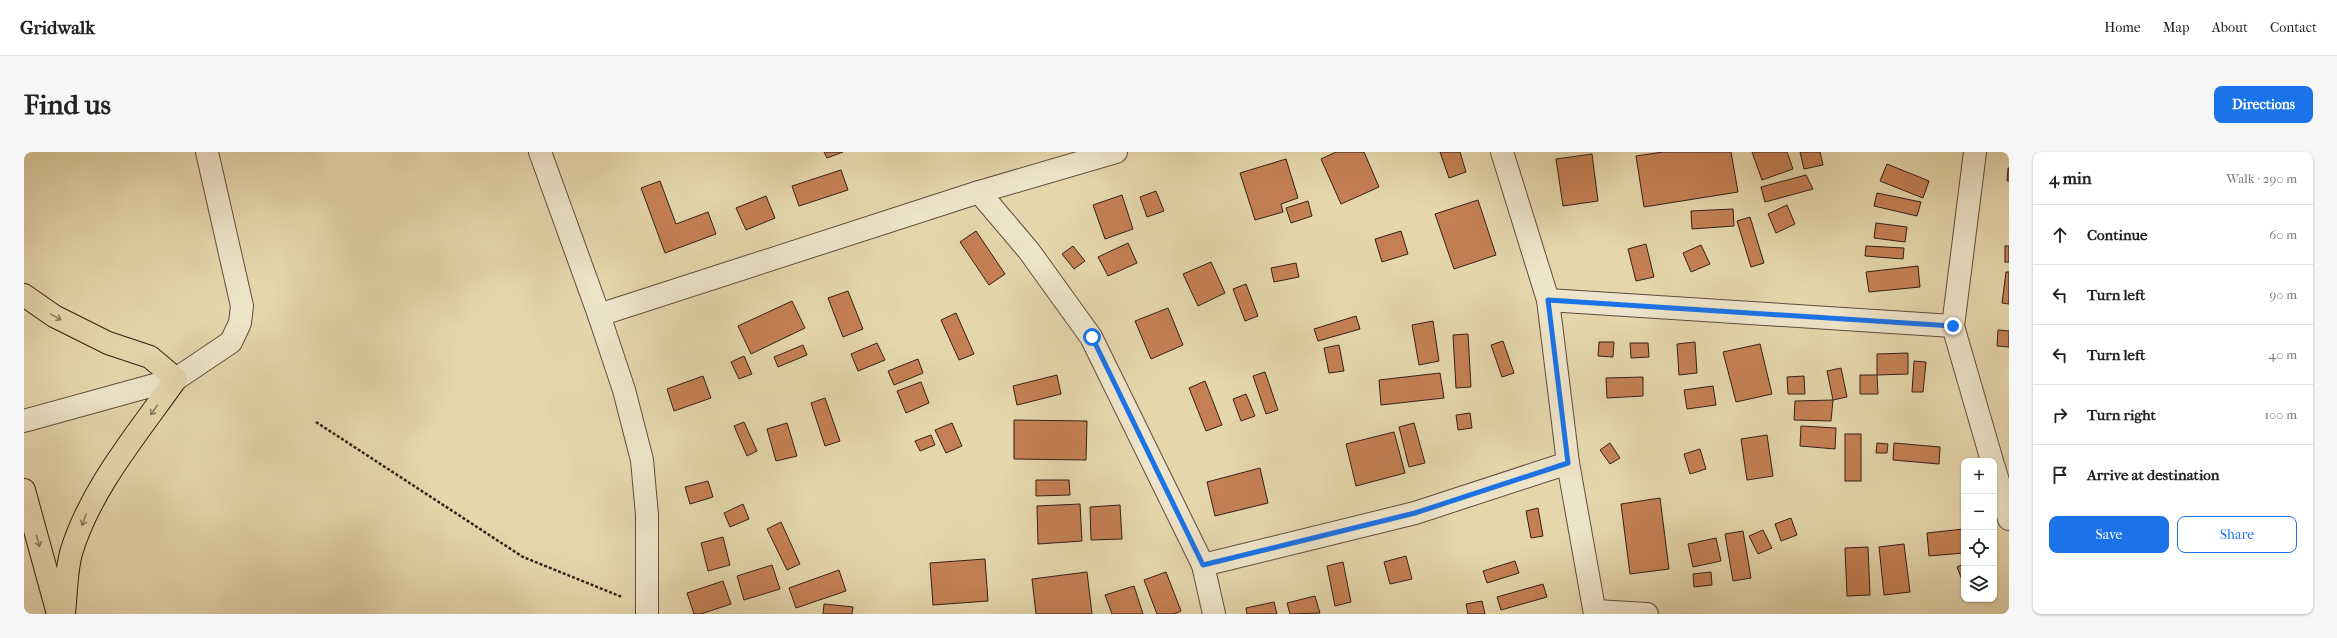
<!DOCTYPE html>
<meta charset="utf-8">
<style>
:root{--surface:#fff;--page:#f6f6f6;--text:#222;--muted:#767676;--line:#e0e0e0;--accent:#1a73e8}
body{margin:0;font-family:"IM FELL French Canon",serif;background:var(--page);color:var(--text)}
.controls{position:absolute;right:12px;bottom:12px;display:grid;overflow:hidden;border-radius:8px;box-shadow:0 1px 3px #0004}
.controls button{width:36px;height:36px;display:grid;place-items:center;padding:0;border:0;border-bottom:1px solid var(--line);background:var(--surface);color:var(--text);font:20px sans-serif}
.stop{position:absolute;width:12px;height:12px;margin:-9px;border:3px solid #1a73e8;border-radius:50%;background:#fff}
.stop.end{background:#1a73e8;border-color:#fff;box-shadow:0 1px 4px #0008}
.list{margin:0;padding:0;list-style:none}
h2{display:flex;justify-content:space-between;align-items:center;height:52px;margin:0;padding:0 16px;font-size:17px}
h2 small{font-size:13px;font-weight:400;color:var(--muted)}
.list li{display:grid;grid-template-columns:26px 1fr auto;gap:12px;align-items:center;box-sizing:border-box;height:60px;padding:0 16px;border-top:1px solid var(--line)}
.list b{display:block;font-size:15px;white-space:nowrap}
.list em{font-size:13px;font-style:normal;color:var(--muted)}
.actions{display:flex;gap:8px;padding:12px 16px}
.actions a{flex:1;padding:9px 0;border:1px solid var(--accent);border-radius:8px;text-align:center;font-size:14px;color:var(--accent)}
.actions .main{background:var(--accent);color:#fff}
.icon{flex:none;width:22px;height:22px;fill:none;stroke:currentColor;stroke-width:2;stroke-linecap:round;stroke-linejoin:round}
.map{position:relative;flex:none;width:1985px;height:462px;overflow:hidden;border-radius:8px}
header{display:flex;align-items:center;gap:24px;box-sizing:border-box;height:56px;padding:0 20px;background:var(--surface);border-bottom:1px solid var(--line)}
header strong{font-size:19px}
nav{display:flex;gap:22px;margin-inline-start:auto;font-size:14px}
.intro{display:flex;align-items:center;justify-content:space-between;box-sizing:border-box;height:96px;padding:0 24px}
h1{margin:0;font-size:28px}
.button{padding:10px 18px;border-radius:8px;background:var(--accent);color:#fff;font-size:14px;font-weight:700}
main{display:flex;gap:24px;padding:0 24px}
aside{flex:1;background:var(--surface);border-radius:8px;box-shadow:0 1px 3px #0004}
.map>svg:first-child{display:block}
.building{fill:#c48054;stroke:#351f16}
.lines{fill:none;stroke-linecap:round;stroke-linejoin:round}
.minor-casing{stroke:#614d3c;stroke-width:24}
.trunk-casing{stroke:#351f16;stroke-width:24}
.path{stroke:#351f16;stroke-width:2.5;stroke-dasharray:3 2;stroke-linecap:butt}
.minor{stroke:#eee4c9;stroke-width:22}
.trunk{stroke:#e5d6ac;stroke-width:22}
.oneway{stroke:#8d7a61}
.route{stroke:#1a73e8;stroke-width:5}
</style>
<header>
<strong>Gridwalk</strong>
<nav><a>Home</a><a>Map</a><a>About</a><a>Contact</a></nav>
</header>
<div class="intro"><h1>Find us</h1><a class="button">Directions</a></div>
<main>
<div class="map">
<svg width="1985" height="462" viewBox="0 0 1985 462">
<rect width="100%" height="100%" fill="#e5d6ac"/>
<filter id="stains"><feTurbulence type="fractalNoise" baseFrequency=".005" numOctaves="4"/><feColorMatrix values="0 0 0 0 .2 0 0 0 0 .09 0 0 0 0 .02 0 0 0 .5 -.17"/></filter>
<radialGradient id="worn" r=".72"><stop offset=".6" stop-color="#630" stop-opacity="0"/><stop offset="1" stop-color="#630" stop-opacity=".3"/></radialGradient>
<g class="building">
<path d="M800,0H819L803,6Z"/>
<path d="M1312,0H1340L1355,35L1317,52L1297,7Z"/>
<path d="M1416,0H1436L1442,20L1425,26Z"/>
<path d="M1639,0H1707L1714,40L1620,55L1612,4Z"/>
<path d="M1728,0H1763L1769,17L1738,28Z"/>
<path d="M1776,0H1796L1799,13L1780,17Z"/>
<path d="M1568,2L1574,49L1539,54L1532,7Z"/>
<path d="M1262,7L1274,46L1257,52L1259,60L1231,68L1216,21Z"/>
<path d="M1863,12L1905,29L1899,46L1856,29Z"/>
<path d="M1984,16H1985V29H1983Z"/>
<path d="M817,18L824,38L775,54L768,34Z"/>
<path d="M1782,23L1789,37L1741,50L1737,35Z"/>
<path d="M636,29L652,72L684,60L692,82L641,101L617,36Z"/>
<path d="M1132,39L1140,59L1123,65L1116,45Z"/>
<path d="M1853,41L1897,50L1893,64L1850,54Z"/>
<path d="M1098,43L1109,77L1081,87L1069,53Z"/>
<path d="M742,44L751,66L722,78L712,56Z"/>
<path d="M1454,48L1472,103L1430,117L1411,62Z"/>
<path d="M1284,49L1288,64L1267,71L1262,56Z"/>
<path d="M1763,53L1771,72L1752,81L1744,62Z"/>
<path d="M1709,57L1710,74L1668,77L1667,59Z"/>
<path d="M1726,65L1740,111L1727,115L1713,69Z"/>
<path d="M1852,71L1883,75L1881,90L1850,86Z"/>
<path d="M952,79L981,122L965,133L936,90Z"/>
<path d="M1377,79L1384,102L1358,110L1351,87Z"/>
<path d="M1104,91L1113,111L1084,124L1074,105Z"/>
<path d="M1622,92L1630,125L1612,129L1604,97Z"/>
<path d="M1677,93L1686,112L1667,120L1659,101Z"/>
<path d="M1049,94L1061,109L1050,117L1038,102Z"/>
<path d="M1842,94L1880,96L1879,107L1841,104Z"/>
<rect x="1981" y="94" width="4" height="16"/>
<path d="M1187,110L1201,141L1174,154L1159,122Z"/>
<path d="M1272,111L1275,125L1250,130L1247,116Z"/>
<path d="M1894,114L1896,135L1845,140L1842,120Z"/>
<path d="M1982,120H1985V152L1978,151Z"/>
<path d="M1222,132L1234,164L1221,169L1209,137Z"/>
<path d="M824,139L839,177L819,185L804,146Z"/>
<path d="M768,149L781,176L727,202L714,174Z"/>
<path d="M1144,156L1159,193L1127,207L1111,169Z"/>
<path d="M932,161L950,202L935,208L917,168Z"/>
<path d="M1332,164L1336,177L1294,189L1290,177Z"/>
<path d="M1409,169L1415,209L1395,213L1388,173Z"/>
<path d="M1974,178L1985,179V195L1973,194Z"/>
<path d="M1444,182L1447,235L1432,236L1429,183Z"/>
<path d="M1479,189L1490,221L1478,225L1467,193Z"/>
<path d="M1575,190H1590L1589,205L1574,204Z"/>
<path d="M1671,190L1673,221L1655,223L1653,192Z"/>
<path d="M853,191L861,208L834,219L827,202Z"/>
<path d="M1606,191H1624L1625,205L1607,206Z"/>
<path d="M1736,192L1748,242L1712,250L1699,200Z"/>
<path d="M779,193L783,203L754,215L750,205Z"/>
<path d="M1315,193L1320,219L1305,221L1300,196Z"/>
<path d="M1884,201V222L1853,223V202Z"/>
<path d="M720,204L728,222L715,227L707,210Z"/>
<path d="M894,207L899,221L870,233L864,219Z"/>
<path d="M1890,209L1902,210L1899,240H1888Z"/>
<path d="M1817,216L1823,245L1809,248L1803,219Z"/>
<path d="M1241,220L1254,258L1242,262L1229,224Z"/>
<path d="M1416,221L1420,246L1357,253L1355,228Z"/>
<path d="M1033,223L1037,242L993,253L989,234Z"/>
<path d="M1836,223H1853L1854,242H1836Z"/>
<path d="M679,224L687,246L650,259L643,237Z"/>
<path d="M1780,224L1781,242H1764L1763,225Z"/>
<path d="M1619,225V244L1583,246L1582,226Z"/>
<path d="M1181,229L1198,273L1182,279L1165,236Z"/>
<path d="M897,230L905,251L882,261L873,239Z"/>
<path d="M1689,234L1692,253L1663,257L1660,238Z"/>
<path d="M1222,242L1231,264L1217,269L1209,247Z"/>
<path d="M801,246L816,289L801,294L787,251Z"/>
<path d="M1809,248L1807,269L1770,268L1771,249Z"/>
<path d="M1446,261L1448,276L1434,278L1432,263Z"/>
<path d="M990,268L1063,269L1062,308L990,307Z"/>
<path d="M720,270L733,299L723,304L710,274Z"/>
<path d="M763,271L773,304L752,309L743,277Z"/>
<path d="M928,271L938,294L922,301L911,278Z"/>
<path d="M1390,271L1401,311L1385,315L1375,275Z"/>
<path d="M1777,274L1812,276L1811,297L1776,294Z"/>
<path d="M1370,280L1381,321L1332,334L1322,292Z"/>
<rect x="1821" y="282" width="16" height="47"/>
<path d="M907,283L911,293L896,299L891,289Z"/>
<path d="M1743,283L1749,324L1723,328L1717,287Z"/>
<path d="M1586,291L1596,306L1586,312L1576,298Z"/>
<path d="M1853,291L1864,292L1863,301H1852Z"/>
<path d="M1870,291L1916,295L1915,312L1869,308Z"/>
<path d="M1676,297L1682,317L1666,322L1660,302Z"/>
<path d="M1236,316L1244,351L1191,364L1183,330Z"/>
<path d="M1012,328H1045L1046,343L1012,344Z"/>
<path d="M684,329L689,345L666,352L661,335Z"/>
<path d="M1636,346L1645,417L1606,422L1597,352Z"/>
<path d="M719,352L725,367L706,375L700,361Z"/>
<path d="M1056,352L1058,389L1014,392L1013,354Z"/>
<path d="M1096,353L1098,387L1067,388L1066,355Z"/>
<path d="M1514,356L1519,384L1507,386L1502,359Z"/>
<path d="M1767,366L1773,383L1757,389L1751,372Z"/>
<path d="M757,370L776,412L763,418L743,377Z"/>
<path d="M1940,377V401L1905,404L1903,381Z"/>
<path d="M1739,378L1748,396L1734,402L1725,384Z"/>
<path d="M1719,379L1727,426L1709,429L1701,382Z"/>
<path d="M699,385L706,413L684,419L677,391Z"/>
<path d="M1692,386L1697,409L1669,415L1664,392Z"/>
<path d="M1880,392L1886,440L1860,443L1855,395Z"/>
<path d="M1844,395L1846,443L1823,444L1821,396Z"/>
<path d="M1382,404L1388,427L1366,432L1360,410Z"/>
<path d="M961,407L964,449L909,453L906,411Z"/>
<path d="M1491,409L1495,421L1463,431L1459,419Z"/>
<path d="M1319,410L1327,450L1311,454L1303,414Z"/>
<path d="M1940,412V433L1933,415Z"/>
<path d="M748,413L756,437L720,448L713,424Z"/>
<path d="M815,418L822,439L772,456L765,436Z"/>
<path d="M1063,420L1068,462H1012L1008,427Z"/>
<path d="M1142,420L1157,459L1150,462H1133L1120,428Z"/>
<path d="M1687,420L1688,433L1670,435L1669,422Z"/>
<path d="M699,429L707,452L677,462H670L663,441Z"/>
<path d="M1519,432L1523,445L1477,458L1473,445Z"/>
<path d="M1110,434L1119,462H1088L1081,443Z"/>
<path d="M1291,444L1296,461L1266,462L1263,451Z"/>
<path d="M1458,449L1461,462H1444L1442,452Z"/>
<path d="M1250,450L1253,462H1223L1222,456Z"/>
<path d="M800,452L829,455L828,462H799Z"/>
</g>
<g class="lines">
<g class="minor-casing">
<g id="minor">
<path d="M516,0L575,163L600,238L618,308L623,363V462"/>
<path d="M1478,0L1524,148L1544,311L1571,462"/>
<path d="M1951,0L1929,174L1968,309"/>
<path d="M955,40L1005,99L1067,185L1179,413L1190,462"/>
<path d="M1524,148L1929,174"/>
<path d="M575,163L955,40L1092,0"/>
<path d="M0,269L152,227L207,190L216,171L218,154L183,0"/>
<path d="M1970,315L1985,367"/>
<path d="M1179,413L1391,361L1544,311"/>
<path d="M1571,459L1623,462"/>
</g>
</g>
<g class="trunk-casing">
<g id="trunk">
<path d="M0,143L30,164L84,191L126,205L152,227C114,281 66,337 47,401C42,420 42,443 40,462"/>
<path d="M0,338L34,462"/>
</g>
</g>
<path class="path" d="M292,270L499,405L598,445"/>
<use href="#minor" class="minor"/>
<use href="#trunk" class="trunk"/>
</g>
<defs><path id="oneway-shaft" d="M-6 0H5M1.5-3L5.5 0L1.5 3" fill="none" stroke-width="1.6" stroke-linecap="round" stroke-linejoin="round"/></defs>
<g class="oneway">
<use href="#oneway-shaft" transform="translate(32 165) rotate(29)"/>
<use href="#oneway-shaft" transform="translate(130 258) rotate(125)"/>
<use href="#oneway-shaft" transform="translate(60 368) rotate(110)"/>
<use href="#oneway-shaft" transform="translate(14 389) rotate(75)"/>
</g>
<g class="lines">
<path class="route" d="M1068,185L1179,413L1391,361L1544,311L1524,148L1929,174"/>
</g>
<rect width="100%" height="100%" filter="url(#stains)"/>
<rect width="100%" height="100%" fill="url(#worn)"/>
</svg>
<div class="controls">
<button>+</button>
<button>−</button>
<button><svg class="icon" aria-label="locate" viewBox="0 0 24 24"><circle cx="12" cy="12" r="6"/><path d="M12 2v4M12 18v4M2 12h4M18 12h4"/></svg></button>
<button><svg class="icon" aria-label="layers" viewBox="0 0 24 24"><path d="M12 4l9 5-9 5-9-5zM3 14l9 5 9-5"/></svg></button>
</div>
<div class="stop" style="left:1068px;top:185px"></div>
<div class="stop end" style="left:1929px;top:174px"></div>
</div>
<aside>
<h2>4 min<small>Walk · 290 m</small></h2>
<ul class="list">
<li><svg class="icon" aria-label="ahead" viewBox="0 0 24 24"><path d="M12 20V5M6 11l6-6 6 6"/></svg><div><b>Continue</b></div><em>60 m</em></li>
<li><svg class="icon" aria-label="left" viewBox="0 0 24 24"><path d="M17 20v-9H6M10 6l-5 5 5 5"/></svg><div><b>Turn left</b></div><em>90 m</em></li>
<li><svg class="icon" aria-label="left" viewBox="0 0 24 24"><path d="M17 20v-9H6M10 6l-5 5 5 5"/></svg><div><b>Turn left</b></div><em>40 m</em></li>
<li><svg class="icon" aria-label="right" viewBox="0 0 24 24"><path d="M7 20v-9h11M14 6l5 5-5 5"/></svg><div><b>Turn right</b></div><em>100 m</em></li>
<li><svg class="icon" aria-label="arrive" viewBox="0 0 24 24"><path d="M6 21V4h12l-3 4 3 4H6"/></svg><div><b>Arrive at destination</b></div></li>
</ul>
<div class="actions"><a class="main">Save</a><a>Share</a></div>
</aside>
</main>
